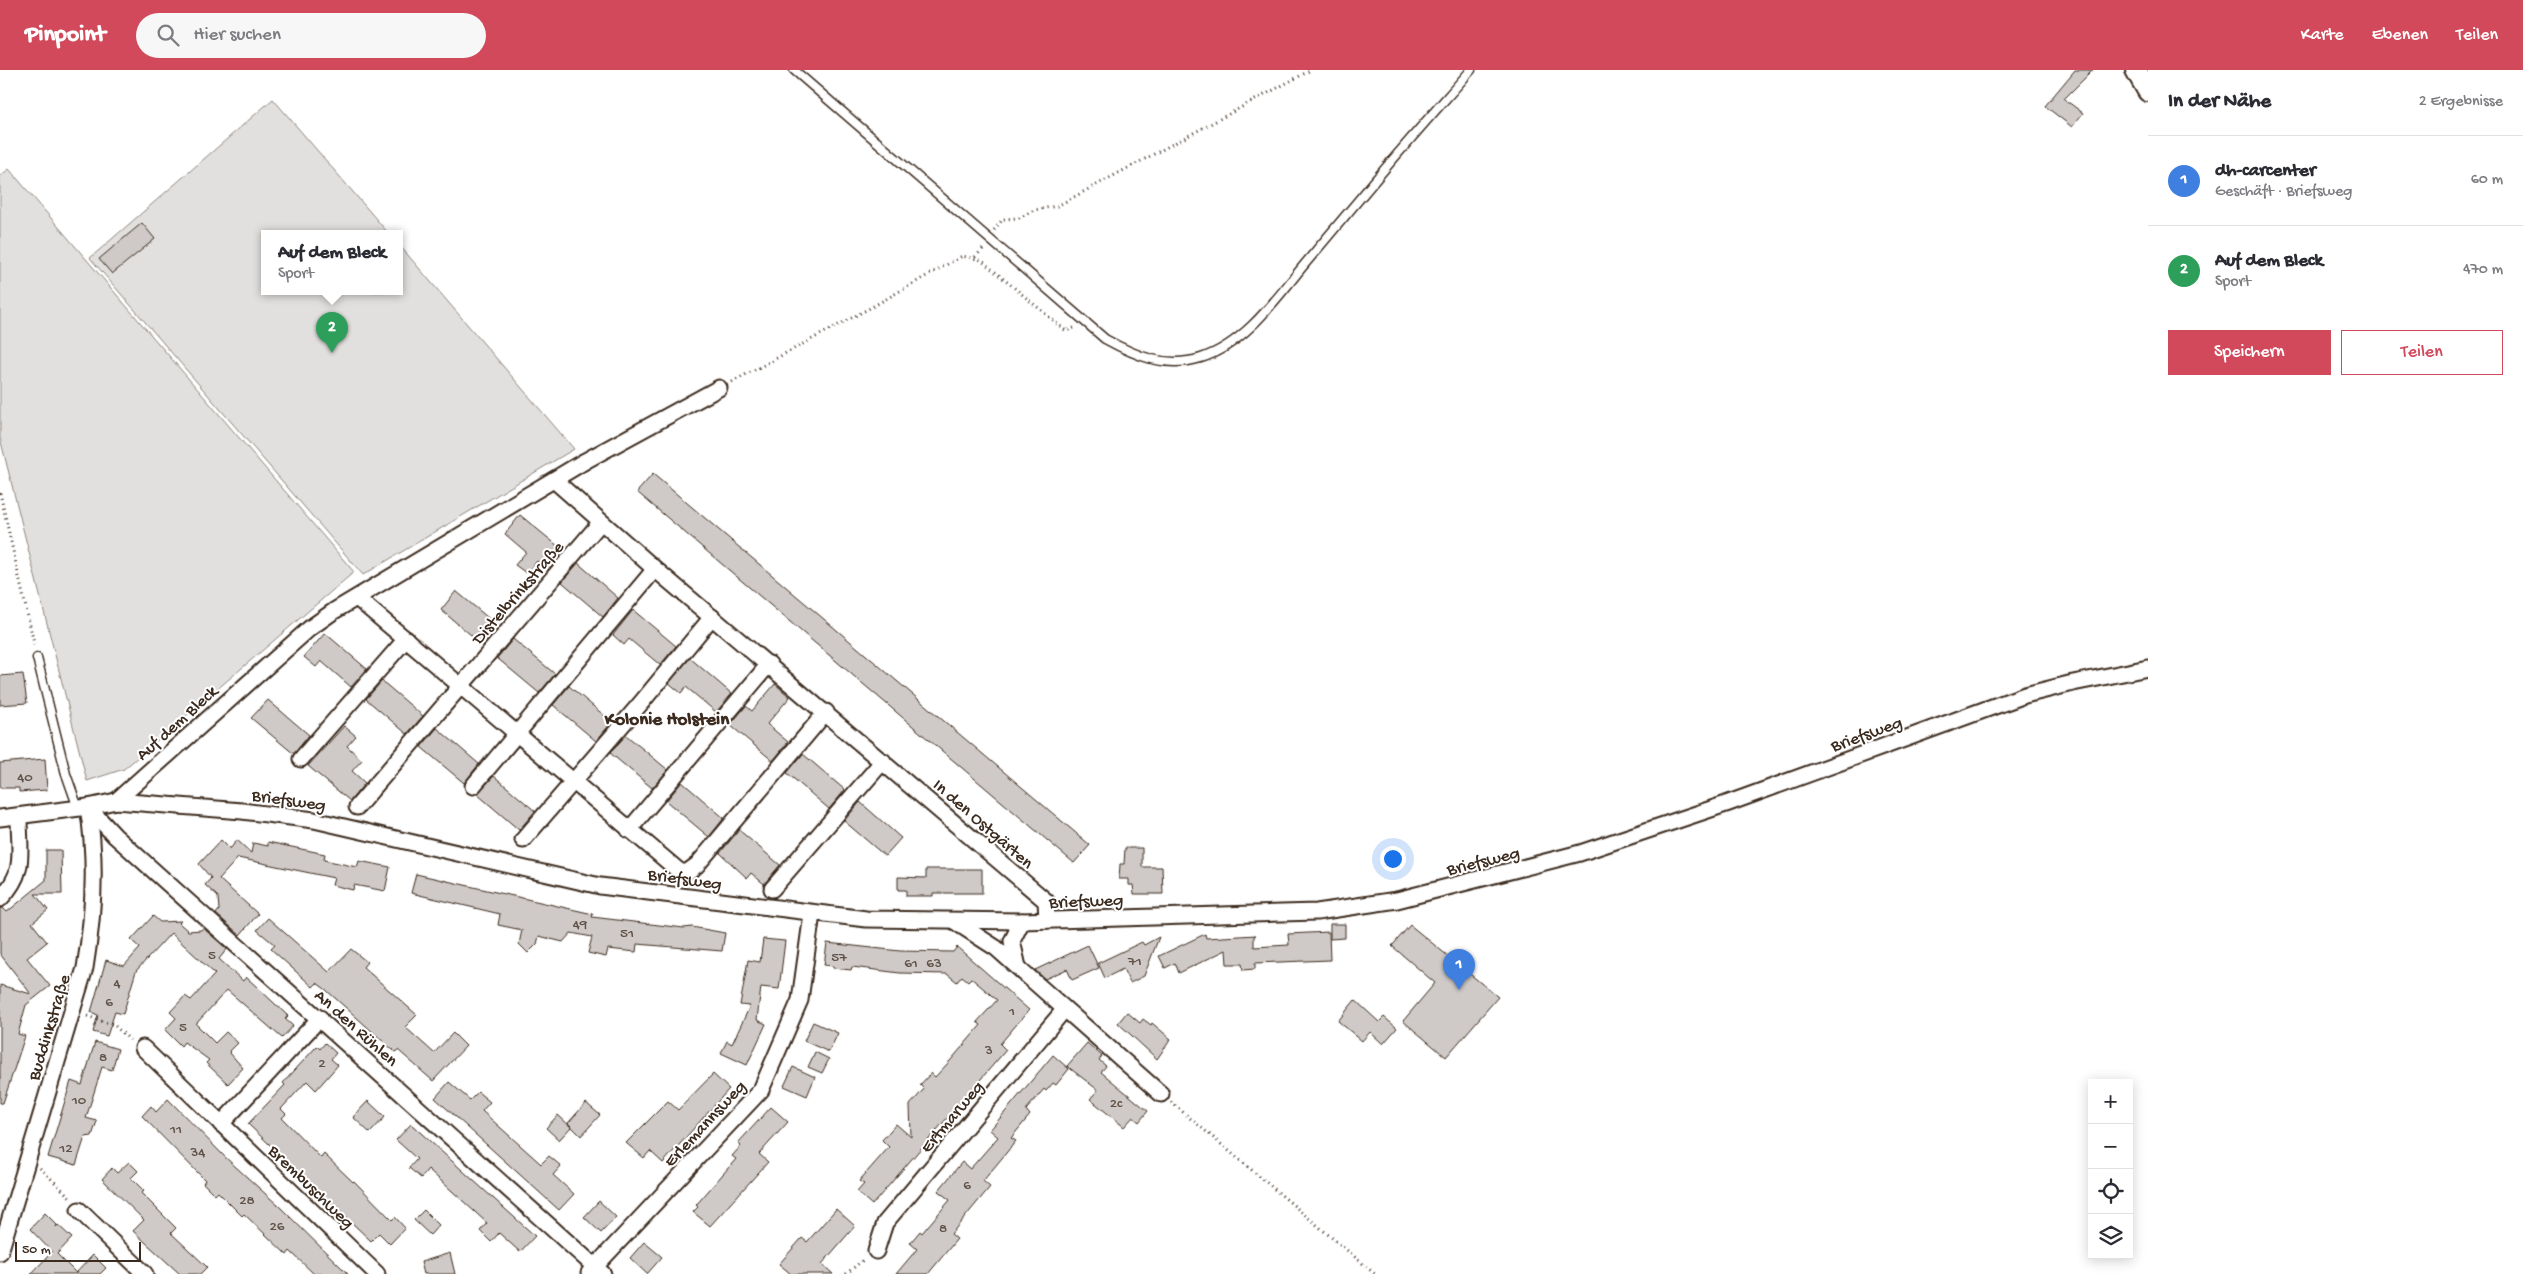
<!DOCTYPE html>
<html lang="de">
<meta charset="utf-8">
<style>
:root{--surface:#fff;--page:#f7f7f7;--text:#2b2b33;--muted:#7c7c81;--line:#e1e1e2;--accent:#d1495b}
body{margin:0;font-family:"Gochi Hand",sans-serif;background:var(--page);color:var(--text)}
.controls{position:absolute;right:15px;bottom:15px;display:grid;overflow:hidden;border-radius:0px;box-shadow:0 2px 12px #0003}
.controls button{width:45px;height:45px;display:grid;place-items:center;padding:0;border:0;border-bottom:1px solid var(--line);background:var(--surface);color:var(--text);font:25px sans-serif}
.scale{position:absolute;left:15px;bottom:12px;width:126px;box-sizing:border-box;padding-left:5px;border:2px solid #3b2a1e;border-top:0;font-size:14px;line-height:18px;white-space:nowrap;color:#3b2a1e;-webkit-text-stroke:4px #fff;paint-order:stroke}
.you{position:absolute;left:1392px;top:788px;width:18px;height:18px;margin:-12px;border:4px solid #fff;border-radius:50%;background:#1a73e8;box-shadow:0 0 0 8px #1a73e833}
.badge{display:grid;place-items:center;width:32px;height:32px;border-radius:50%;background:var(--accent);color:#fff;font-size:16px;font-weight:700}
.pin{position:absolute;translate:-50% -41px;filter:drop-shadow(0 1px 2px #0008)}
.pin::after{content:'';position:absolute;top:26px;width:18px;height:15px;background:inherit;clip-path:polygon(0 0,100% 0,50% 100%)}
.popup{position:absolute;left:261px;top:160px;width:142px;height:65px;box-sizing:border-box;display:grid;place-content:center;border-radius:0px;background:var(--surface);filter:drop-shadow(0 1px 4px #0005);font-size:16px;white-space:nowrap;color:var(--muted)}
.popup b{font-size:19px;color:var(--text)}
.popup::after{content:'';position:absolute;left:50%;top:100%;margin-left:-10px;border:10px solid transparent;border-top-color:var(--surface)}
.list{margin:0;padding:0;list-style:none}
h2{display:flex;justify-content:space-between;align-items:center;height:65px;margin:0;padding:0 20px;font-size:21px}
h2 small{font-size:16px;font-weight:400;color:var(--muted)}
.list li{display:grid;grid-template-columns:32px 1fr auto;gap:15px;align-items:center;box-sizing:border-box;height:90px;padding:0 20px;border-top:1px solid var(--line)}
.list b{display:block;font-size:19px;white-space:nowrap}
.list p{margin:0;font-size:16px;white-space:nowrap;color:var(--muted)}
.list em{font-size:16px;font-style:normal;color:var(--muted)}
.actions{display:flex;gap:10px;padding:15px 20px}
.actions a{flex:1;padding:11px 0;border:1px solid var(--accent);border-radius:0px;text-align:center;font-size:18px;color:var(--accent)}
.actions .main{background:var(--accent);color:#fff}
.icon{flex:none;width:28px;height:28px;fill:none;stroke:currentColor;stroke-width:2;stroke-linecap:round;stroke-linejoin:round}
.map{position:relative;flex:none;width:2148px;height:1204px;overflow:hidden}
header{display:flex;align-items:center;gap:30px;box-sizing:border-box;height:70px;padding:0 25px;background:var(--accent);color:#fff}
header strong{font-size:24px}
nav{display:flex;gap:28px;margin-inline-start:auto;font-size:18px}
.search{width:350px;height:45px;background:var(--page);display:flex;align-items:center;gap:12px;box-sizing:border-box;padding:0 18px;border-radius:28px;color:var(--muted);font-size:19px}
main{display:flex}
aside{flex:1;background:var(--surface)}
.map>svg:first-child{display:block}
.green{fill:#e2e0de;stroke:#8e857e}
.building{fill:#cfcac7;stroke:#3b2a1e}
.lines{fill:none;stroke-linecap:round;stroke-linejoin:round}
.lane-casing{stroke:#3b2a1e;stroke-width:11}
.street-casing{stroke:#3b2a1e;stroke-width:19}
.secondary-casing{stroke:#3b2a1e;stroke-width:24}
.path{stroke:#3b2a1e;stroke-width:3;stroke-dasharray:1 4;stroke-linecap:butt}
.lane{stroke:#fff;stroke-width:8}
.street{stroke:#fff;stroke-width:15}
.secondary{stroke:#fff;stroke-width:20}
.labels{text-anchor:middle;stroke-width:4;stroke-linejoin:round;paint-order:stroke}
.number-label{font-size:15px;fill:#605248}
.street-label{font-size:18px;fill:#3b2a1e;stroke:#fff}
.neighbourhood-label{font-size:19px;font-weight:bold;fill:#3b2a1e;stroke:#fff}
</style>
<header>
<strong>Pinpoint</strong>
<div class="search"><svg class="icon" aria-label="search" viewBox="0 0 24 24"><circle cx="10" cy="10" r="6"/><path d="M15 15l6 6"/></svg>Hier suchen</div>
<nav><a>Karte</a><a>Ebenen</a><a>Teilen</a></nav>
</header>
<main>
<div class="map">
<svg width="2148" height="1204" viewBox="0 0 2148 1204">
<rect width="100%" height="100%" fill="#fff"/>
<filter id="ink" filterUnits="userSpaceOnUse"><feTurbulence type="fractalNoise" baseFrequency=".02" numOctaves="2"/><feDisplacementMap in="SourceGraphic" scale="10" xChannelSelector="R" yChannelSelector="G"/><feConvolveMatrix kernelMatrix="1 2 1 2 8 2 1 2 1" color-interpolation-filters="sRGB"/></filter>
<g filter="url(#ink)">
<g class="green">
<path d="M273,29L389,164H264V222H400V176L574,379L363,505L90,188Z"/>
<path d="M9,99L354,502L124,699L87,711L0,368V106Z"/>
</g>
<g class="building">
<path d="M2075,0H2093L2064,29L2083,43L2072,57L2045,36Z"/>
<path d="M142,153L155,169L112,204L99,189Z"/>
<path d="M653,404L1090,775L1074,793L637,422Z"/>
<path d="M520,445L564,481L548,500L537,491L526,503L515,495L526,482L505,464Z"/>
<path d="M578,493L618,528L603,547L562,512Z"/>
<path d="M456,521L499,557L483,575L441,540Z"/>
<path d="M633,540L676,576L660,595L629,569L624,575L613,565Z"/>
<path d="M325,563L367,599L351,617L321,591L316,597L304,587Z"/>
<path d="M513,569L555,604L539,623L497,588Z"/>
<path d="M690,588L732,624L716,642L686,617L681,623L669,613Z"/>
<path d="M23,604L27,633L0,635V606Z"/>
<path d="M382,611L423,646L407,664L366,629Z"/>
<path d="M775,614L790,627L767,654L788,672L773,691L730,655L746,636L752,641Z"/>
<path d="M569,616L612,652L596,671L553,635Z"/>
<path d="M268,630L309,665L294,684L251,648Z"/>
<path d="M344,656L356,666L347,676L362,690L352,701L365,713L350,731L308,696Z"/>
<path d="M437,658L479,694L464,713L421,677Z"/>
<path d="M626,665L668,700L652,718L610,683Z"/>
<path d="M803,684L845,720L829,739L787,703Z"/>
<path d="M45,689L47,720L19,722V718H0V693Z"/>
<path d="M494,706L535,741L519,760L477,724Z"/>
<path d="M682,712L724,748L709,767L666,731Z"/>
<path d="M860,732L901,768L885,786L844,751Z"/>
<path d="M739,760L780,795L764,814L751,803L747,808L720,783Z"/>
<path d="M221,770L230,779L237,770L251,783L253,773L268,776V772L325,784L324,790L357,797L359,791L390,797L385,821L354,815L353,820L332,815L334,808L238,788L219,809L258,844L240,865L216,844L219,840L218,827L205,815L211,808L199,794Z"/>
<path d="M1125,778H1142V797H1162L1163,824H1134L1133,815H1129V809H1119L1120,794H1124Z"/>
<path d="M46,780H61L62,824H35L48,840L32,853L47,872L27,888L50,916L26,935L18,964L25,966L3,1033H0V915L31,924L0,884V838H3L7,842L46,810Z"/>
<path d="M926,799H982V823H933V826H906V820H898V807L926,808Z"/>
<path d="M416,804L593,844L592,847L684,858L692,857L725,863L722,881L637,874L636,882L608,879L606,887L588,883L592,867L571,863L563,872L539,866L537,874L528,883L519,874L522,860L498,855L500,844L411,823Z"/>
<path d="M153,846L160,852L181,851L179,853L188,861L201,860L203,858L227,879L219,889L243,911L246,907L257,917L288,946L285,949L293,956L282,968L227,920L196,954L215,973L226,962L238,973L229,982L243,998L228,1014L206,993L209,990L184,972L181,976L165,960L176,948L170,942L185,926L191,930L215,904L171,863L136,901L123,944L115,942L107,966L93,962L98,945L91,942L106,890L124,896L140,878L131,870Z"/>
<path d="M268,848L329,902L351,879L367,892L363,897L417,945L405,957L434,983L453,963L466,976L433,1011L398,980L395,982L325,919L317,913L313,917L271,879L275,875L257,860Z"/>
<path d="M1330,854H1345V868L1330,869Z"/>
<path d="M1410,855L1498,927L1446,987L1403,951L1435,913L1392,876Z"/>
<path d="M1329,862L1330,890L1255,893V899L1243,900L1242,894H1227L1226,880L1179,903L1175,893L1165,898L1159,886L1205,864L1206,868L1256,865L1254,866V877L1289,875L1288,864Z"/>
<path d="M1159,867L1144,906L1130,913L1123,899L1105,908L1098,893L1142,872L1144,875Z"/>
<path d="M763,869L785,871L779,919L761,917L757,950L766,954L747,995L721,983L727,971L732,974L750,936L740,935L748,890L760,892Z"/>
<path d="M827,873L900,881L953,882L957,877L1029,940L1000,974L1006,980L872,1135L857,1122L864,1114L859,1111L889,1077L882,1070L896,1054L911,1067L910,1035L924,1019L920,1015L931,1003L935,1007L950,991L981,955L977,952L997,930L971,908L968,911L962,906L957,912L947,904L900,903L852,897L851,900L833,898V896L824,895Z"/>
<path d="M1088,875L1099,898L1072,910L1067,899L1045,909L1035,900Z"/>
<path d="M1355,930L1379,952L1384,947L1397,958L1383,974L1370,962L1362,971L1338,951Z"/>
<path d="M1127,942L1140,953L1143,949L1151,955L1152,953L1171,969L1157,989L1118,953Z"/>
<path d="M813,952L838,963L829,982L804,971Z"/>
<path d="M95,972L118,979L112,1000L102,997L86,1048L97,1051L92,1066L85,1067L76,1095L48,1087L71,1011L82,1015Z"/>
<path d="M325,973L336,983L331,989L338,995L316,1020L307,1011L281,1039L286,1044L282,1048L321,1088L324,1084L353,1112L354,1111L392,1150L395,1147L405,1158L390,1174L379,1163L371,1171L248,1054L285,1015L283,1013L317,976L320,979Z"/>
<path d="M1087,973L1102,986L1099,990L1106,996L1101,1002L1148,1041L1139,1052L1133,1047L1124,1057L1090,1029L1098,1020L1067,996Z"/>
<path d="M815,982L829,989L822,1003L808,997Z"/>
<path d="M1053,985L1069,999L1056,1015L1053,1013L1046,1021L1044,1019L1026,1040L1030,1045L1011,1068L1016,1071L983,1111L990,1117L951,1164L957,1169L928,1204H896L917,1179L910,1173L920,1161L922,1163L950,1130L938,1121L962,1092L970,1099L998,1067L990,1060Z"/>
<path d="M793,997L815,1007L807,1026L784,1016Z"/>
<path d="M713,1004L729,1019L663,1093L650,1081L644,1088L626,1073L668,1031L678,1040Z"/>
<path d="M449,1012L470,1030L478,1022L490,1032L482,1041L541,1094L549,1086L561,1096L553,1105L574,1124L559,1140L435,1028Z"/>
<path d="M168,1029L226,1088L281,1138L348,1204H314L290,1181L287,1185L244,1144L242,1146L218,1122L215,1125L203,1113L205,1110L142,1046L151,1036L156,1042Z"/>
<path d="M368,1031L385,1047L370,1063L353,1047Z"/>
<path d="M586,1033L600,1045L581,1066L568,1053Z"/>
<path d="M771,1037L788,1052L759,1084L768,1092L710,1156L693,1142L698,1137L696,1135L736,1089L732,1086L741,1076L738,1073Z"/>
<path d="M558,1045L571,1057L559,1070L546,1058Z"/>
<path d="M411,1054L535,1166L520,1182L499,1163L491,1172L480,1161L487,1153L428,1099L421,1108L409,1098L417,1089L396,1070Z"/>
<path d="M129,1092L138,1101L131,1108L144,1121L141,1123L176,1158L171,1163L207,1197L200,1204H180L133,1161L144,1150L102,1109L112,1098L117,1103Z"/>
<path d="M599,1131L616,1147L601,1163L584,1147Z"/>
<path d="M836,1139L855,1156L822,1194L833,1204H791L779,1194L802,1168L807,1172Z"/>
<path d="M424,1140L439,1155L430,1165L414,1150Z"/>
<path d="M45,1143L57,1155L56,1157L58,1155L72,1168L57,1184L76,1203L93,1185L106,1198L100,1204H31L52,1182L30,1159Z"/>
<path d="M644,1172L662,1187L647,1204L630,1188Z"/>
<path d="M450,1183L455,1204H424L421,1192Z"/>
</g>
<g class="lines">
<g class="lane-casing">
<g id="lane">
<path d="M794,0L1105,269C1136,286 1166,299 1201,288C1245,274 1276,229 1304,195C1325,170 1346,145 1367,120C1401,79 1436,40 1471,0"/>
<path d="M37,588L66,704L78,738"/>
</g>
</g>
<g class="street-casing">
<g id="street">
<path d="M554,410L655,499L1046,831L1047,850"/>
<path d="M358,529L679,801L686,803L697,795L826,642"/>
<path d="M301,689L406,569"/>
<path d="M473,716L655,499"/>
<path d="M116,731L310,558L334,541L585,391L719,318"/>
<path d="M88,737L115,766L603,1204"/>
<path d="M357,737L601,452"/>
<path d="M0,748L88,737L116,731L242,741L314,750L600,816L866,849L1022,851L1317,842L1397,830L1580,783L1726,734L2025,625L2073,613L2148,598"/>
<path d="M629,760L769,594"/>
<path d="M523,770L641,633L712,547"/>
<path d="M772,819L883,691"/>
<path d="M0,829C27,801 19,783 19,747"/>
<path d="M954,851L996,878L1161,1024"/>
<path d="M1018,897L1012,871L1022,851"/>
<path d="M143,978L377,1204"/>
<path d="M221,1054L320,948"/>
<path d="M79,1140L145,1204"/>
<path d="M876,1181L885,1153L1064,940"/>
<path d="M0,1182L85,898C94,844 97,792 88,737"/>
<path d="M589,1203L761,1020L800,930L812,844"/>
</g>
</g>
<g class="secondary-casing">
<path id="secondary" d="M2136,0L2148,21"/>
</g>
<g class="path">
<path d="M994,160L1003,149L1019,148L1034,140L1057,136L1311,0"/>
<path d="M975,187L984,178"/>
<path d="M732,312L870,238L962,186L981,190L1066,261L1074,258"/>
<path d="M0,423L35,578"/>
<path d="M87,946L114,955L130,970"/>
<path d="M1171,1032L1375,1204"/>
<path d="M40,1098L72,1129"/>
<path d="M846,1204L863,1190"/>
</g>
<use href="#lane" class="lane"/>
<use href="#street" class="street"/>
<use href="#secondary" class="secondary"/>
</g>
</g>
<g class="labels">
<g class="number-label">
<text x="25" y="711">40</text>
<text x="580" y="858">49</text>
<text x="627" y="867">51</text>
<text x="212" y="889">5</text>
<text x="839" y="891">57</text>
<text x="1135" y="895">71</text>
<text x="911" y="897">61</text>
<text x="934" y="897">63</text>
<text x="117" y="917">4</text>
<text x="109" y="936">6</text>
<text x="1012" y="945">1</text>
<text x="183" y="961">5</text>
<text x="989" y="984">3</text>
<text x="103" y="991">8</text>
<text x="322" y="997">2</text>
<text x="79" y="1034">10</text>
<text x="1116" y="1037">2c</text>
<text x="176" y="1063">11</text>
<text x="66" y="1082">12</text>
<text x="198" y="1086">34</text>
<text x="967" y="1119">6</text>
<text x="247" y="1134">28</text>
<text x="277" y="1160">26</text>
<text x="943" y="1162">8</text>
</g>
<g class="street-label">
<text transform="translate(517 522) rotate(-49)" y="6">Distelbrinkstraße</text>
<text transform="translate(176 652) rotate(-42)" y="6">Auf dem Bleck</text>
<text transform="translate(1866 663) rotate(-20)" y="6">Briefsweg</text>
<text transform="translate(289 729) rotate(8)" y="6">Briefsweg</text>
<text transform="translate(984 753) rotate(41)" y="6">In den Ostgärten</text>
<text transform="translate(1483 790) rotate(-14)" y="6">Briefsweg</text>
<text transform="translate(685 808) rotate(8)" y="6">Briefsweg</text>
<text transform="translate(1086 830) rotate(-2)" y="6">Briefsweg</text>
<text transform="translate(48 957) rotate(-73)" y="6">Buddinkstraße</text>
<text transform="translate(357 957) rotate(42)" y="6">An den Rühlen</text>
<text transform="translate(951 1046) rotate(-50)" y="6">Ertmarweg</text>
<text transform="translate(704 1053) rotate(-47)" y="6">Erlemannsweg</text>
<text transform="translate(312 1116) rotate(44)" y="6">Brembuschweg</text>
</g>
<g class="neighbourhood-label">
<text x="667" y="654">Kolonie Holstein</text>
</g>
</g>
</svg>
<div class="controls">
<button>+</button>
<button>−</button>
<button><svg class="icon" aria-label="locate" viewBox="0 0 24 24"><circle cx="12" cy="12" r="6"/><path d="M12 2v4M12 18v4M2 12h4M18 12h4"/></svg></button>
<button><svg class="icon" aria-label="layers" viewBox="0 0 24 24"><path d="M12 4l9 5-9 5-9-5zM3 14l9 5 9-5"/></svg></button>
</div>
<div class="scale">50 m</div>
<div class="you"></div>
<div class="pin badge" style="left:1459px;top:920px;background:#3f7fe0">1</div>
<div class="pin badge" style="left:332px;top:283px;background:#2e9e5b">2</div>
<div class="popup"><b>Auf dem Bleck</b>Sport</div>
</div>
<aside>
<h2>In der Nähe<small>2 Ergebnisse</small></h2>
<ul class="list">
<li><span class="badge" style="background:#3f7fe0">1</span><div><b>dh-carcenter</b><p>Geschäft · Briefsweg</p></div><em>60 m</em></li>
<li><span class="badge" style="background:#2e9e5b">2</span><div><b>Auf dem Bleck</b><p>Sport</p></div><em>470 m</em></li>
</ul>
<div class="actions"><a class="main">Speichern</a><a>Teilen</a></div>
</aside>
</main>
